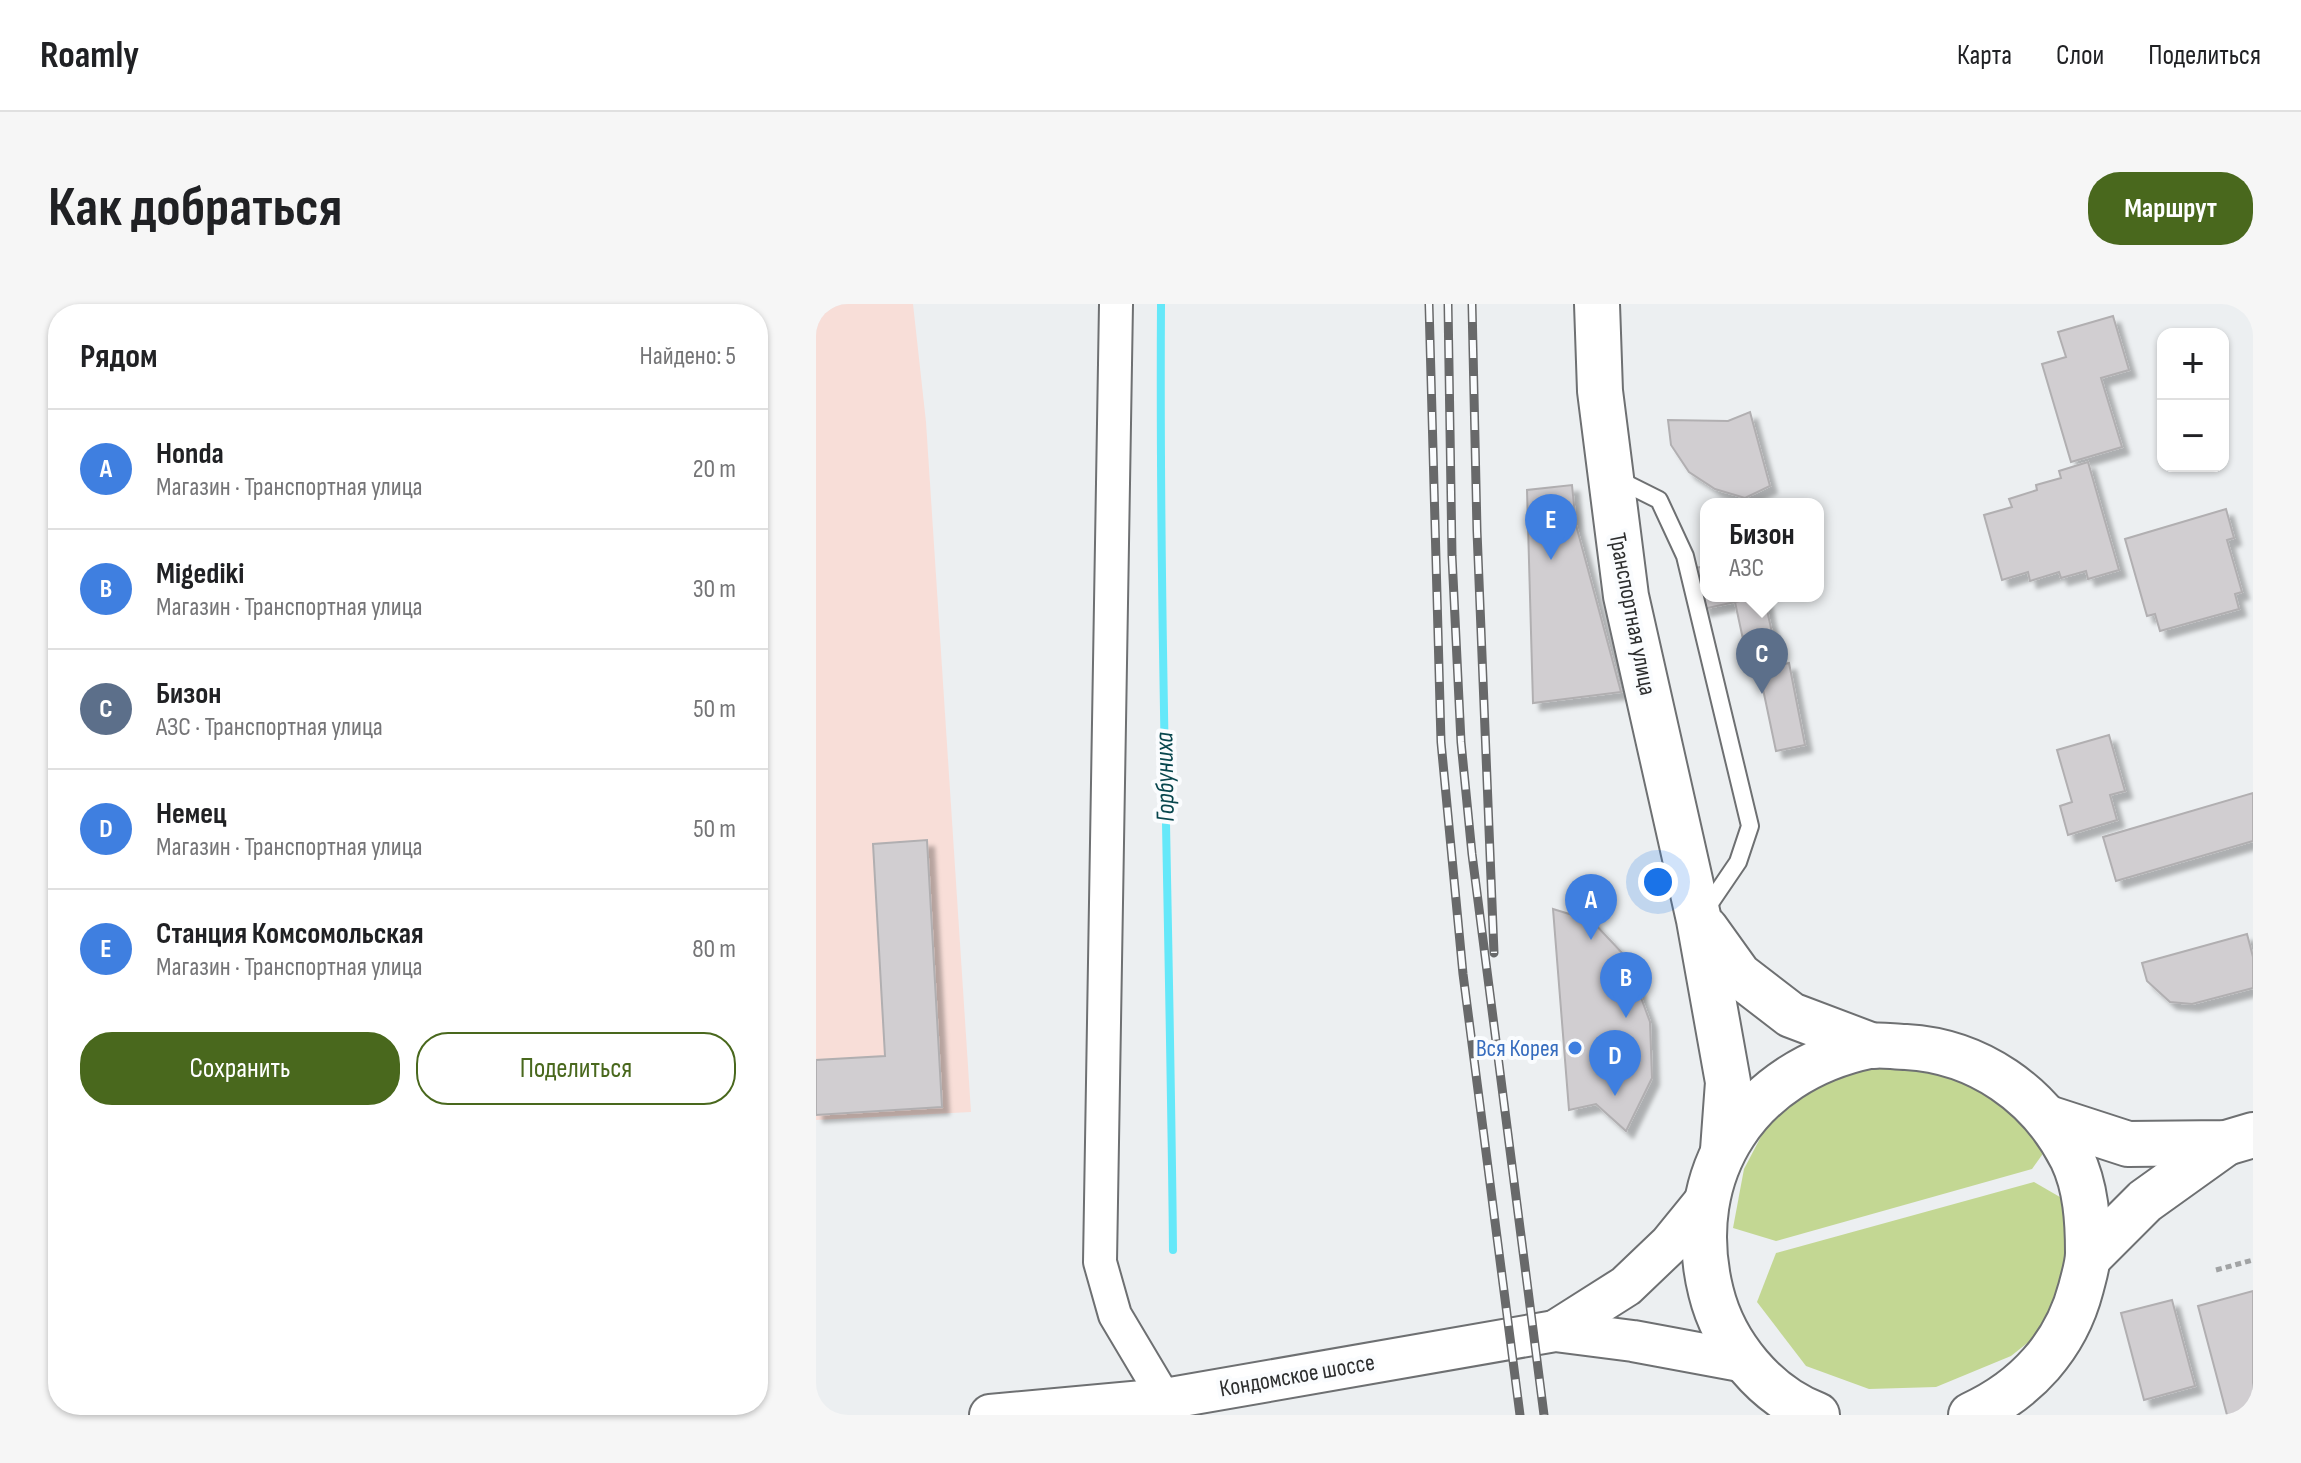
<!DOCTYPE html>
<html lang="ru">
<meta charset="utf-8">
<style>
:root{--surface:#fff;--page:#f6f6f6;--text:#202124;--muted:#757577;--line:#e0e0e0;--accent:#49681d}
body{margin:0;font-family:"Sofia Sans Condensed",sans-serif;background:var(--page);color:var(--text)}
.controls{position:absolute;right:24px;top:24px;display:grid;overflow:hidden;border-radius:16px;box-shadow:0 2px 6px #0004}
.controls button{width:72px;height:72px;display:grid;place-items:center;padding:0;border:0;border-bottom:2px solid var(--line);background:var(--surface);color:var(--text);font:40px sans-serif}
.you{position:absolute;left:842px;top:578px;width:28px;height:28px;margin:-20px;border:6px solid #fff;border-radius:50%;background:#1a73e8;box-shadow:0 0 0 12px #1a73e833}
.badge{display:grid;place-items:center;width:52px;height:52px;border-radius:50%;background:var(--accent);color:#fff;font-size:26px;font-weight:700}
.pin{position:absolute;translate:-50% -66px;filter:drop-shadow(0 2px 4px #0008)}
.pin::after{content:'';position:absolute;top:42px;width:28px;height:24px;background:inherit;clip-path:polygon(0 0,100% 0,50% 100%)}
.popup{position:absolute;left:884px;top:194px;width:124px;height:104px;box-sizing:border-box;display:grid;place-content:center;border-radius:16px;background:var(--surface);filter:drop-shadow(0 2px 6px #0005);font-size:26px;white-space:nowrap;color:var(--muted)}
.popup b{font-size:30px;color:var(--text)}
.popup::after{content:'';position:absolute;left:50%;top:100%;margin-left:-16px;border:16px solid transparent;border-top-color:var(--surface)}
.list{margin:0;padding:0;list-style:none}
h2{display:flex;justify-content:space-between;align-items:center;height:104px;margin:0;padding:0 32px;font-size:34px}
h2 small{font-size:26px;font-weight:400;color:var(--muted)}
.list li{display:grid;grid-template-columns:52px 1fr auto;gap:24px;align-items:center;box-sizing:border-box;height:120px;padding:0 32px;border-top:2px solid var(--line)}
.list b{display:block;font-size:30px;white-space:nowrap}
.list p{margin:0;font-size:26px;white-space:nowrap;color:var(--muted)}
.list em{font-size:26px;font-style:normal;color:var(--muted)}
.actions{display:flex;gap:16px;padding:24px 32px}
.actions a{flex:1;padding:18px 0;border:2px solid var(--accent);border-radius:32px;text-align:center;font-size:28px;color:var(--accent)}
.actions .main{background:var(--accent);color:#fff}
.map{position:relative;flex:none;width:1437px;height:1111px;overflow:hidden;border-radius:32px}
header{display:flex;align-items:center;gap:48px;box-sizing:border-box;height:112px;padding:0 40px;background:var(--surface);border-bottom:2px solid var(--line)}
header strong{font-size:38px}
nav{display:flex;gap:44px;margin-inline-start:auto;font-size:28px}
.intro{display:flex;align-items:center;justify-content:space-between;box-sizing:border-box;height:192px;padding:0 48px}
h1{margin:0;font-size:56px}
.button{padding:20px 36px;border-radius:32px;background:var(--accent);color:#fff;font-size:28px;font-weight:700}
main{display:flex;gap:48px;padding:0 48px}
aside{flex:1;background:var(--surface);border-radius:32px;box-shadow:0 2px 6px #0004}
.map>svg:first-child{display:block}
.industrial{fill:#f8ded8}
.green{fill:#c3d793}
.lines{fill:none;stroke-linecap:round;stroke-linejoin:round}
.stream{stroke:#65e8f9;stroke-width:8}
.building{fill:#d1ced1;stroke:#b1afb1;stroke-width:2;filter:url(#shadow)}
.service-casing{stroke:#6e7072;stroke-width:20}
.minor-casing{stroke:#6e7072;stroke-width:36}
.tertiary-casing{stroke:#6e7072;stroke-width:44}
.secondary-casing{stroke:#6e7072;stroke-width:48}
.primary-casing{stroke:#6e7072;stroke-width:48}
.path{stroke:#a1a3a4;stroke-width:5;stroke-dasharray:6 4;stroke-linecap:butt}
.service{stroke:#fff;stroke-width:16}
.minor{stroke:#fff;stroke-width:32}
.tertiary{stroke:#fff;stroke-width:40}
.secondary{stroke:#fff;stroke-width:44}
.primary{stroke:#fff;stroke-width:44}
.rail-casing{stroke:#68696a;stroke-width:9}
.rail{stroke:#fafcfe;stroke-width:6;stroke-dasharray:18;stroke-linecap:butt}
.shop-dot{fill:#3f7fe0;stroke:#fafcfe;stroke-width:3}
.labels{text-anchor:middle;stroke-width:8;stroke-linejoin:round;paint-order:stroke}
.street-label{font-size:24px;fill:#2d2e2e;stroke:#fafcfe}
.shop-label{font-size:24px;fill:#366cbe;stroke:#fafcfe;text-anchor:end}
.water-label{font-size:26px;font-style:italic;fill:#07464d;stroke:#fafcfe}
</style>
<header>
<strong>Roamly</strong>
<nav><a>Карта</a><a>Слои</a><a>Поделиться</a></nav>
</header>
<div class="intro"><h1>Как добраться</h1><a class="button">Маршрут</a></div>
<main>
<aside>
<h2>Рядом<small>Найдено: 5</small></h2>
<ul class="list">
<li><span class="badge" style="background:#3f7fe0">A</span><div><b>Honda</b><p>Магазин · Транспортная улица</p></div><em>20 m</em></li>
<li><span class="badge" style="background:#3f7fe0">B</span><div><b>Migediki</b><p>Магазин · Транспортная улица</p></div><em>30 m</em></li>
<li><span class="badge" style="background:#5c6f8a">C</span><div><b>Бизон</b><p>АЗС · Транспортная улица</p></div><em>50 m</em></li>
<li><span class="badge" style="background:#3f7fe0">D</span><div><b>Немец</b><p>Магазин · Транспортная улица</p></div><em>50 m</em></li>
<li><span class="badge" style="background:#3f7fe0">E</span><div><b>Станция Комсомольская</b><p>Магазин · Транспортная улица</p></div><em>80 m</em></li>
</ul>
<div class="actions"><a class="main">Сохранить</a><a>Поделиться</a></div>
</aside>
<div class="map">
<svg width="1437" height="1111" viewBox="0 0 1437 1111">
<defs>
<filter id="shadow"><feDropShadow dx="7" dy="7" stdDeviation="2" flood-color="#0004"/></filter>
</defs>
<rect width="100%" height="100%" fill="#eceff1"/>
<path class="industrial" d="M0,0H97L110,118L155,808L0,816Z"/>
<g class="green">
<path d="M1087,756L1152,772L1200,802L1231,844L1216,865L960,937L917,924L928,865L960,804L1021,766Z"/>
<path d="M1218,878L1256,900L1258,934L1234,1021L1195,1052L1120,1083L1053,1085L990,1062L941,998L960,949Z"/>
</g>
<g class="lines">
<path class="stream" d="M345,0C343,315 354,630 357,946"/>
</g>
<g class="building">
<path d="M1297,12L1313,66L1285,74L1306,143L1255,158L1226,60L1250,53L1242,28Z"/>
<path d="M934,108L954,182L929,194L899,185L873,168L855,141L852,116L912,117Z"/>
<path d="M1272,158L1303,266L1272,275L1270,267L1245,274L1243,268L1214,277L1212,268L1186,276L1168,211L1196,203L1193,195L1221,186L1220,181L1245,174L1243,167Z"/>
<path d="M756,181L760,221L805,388L717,399L711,186Z"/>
<path d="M1410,205L1418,234L1411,236L1426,288L1419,290L1423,305L1344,327L1339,310L1331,312L1309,235Z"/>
<path d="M890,262V292H947L887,305L879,264Z"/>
<path d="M948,292L963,361L934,368L919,298Z"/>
<path d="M973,359L989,441L960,447L943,366Z"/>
<path d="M1293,431L1309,487L1294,491L1301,516L1252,531L1244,502L1256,498L1241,446Z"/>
<path d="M1437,489V537L1300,577L1287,533Z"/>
<path d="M111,536L126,803L0,811V756L69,752L57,540Z"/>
<path d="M737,605L776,617L810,653L834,718L836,774L810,827L780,800L753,806Z"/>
<path d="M1431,630L1437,653V684L1376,700L1354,698L1331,677L1326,659Z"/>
<path d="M1437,987V1111H1411L1382,1002Z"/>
<path d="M1356,996L1379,1082L1328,1096L1305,1009Z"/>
</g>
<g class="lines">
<g class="service-casing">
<path id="service" d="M801,175L843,196L869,252L934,522L922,558L888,608"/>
</g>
<g class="minor-casing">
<path id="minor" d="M300,0L284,958L299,1011L349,1095"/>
</g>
<g class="tertiary-casing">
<g id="tertiary">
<path d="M739,1027L810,982L854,940L889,897"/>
<path d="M174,1111L349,1095L739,1027L817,1037L930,1058"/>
</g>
</g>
<g class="secondary-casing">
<g id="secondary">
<path d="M1232,814L1312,840L1410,839L1437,831"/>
<path d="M1272,954L1329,897L1410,839"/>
</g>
</g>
<g class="primary-casing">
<g id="primary">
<path d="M781,0L784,87L810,292L883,616L912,778L907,846"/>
<path d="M890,625L923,671L975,711L1057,742"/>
<path d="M1001,1111C949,1091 908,1041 895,988C865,868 934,767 1053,742C1065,740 1078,743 1090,743C1162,747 1224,790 1256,854C1270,883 1272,917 1272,949C1272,960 1268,972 1265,984C1250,1042 1210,1086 1155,1111"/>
</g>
</g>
<path class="path" d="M1400,966L1437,956"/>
<use href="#service" class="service"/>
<use href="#minor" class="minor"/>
<use href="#tertiary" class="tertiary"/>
<use href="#secondary" class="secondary"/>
<use href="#primary" class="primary"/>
<g class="rail-casing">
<g id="rail">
<path d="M613,0L625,438L647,670L704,1111"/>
<path d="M632,0L636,252L645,438L656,550L728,1111"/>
<path d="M656,0L661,227L678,649"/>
</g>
</g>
<use href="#rail" class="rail"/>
</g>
<circle class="shop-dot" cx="759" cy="744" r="8"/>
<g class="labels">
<g class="street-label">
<text transform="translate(817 310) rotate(79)" y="8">Транспортная улица</text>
<text transform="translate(481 1071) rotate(-10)" y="8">Кондомское шоссе</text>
</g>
<g class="shop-label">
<text x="743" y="752">Вся Корея</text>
</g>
<g class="water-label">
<text transform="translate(348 473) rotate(-91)" y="9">Горбуниха</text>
</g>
</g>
</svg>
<div class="controls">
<button>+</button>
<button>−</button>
</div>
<div class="you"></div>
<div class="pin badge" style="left:775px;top:636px;background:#3f7fe0">A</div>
<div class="pin badge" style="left:810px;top:714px;background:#3f7fe0">B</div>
<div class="pin badge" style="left:946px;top:390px;background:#5c6f8a">C</div>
<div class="popup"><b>Бизон</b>АЗС</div>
<div class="pin badge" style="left:799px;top:792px;background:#3f7fe0">D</div>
<div class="pin badge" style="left:735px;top:256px;background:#3f7fe0">E</div>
</div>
</main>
